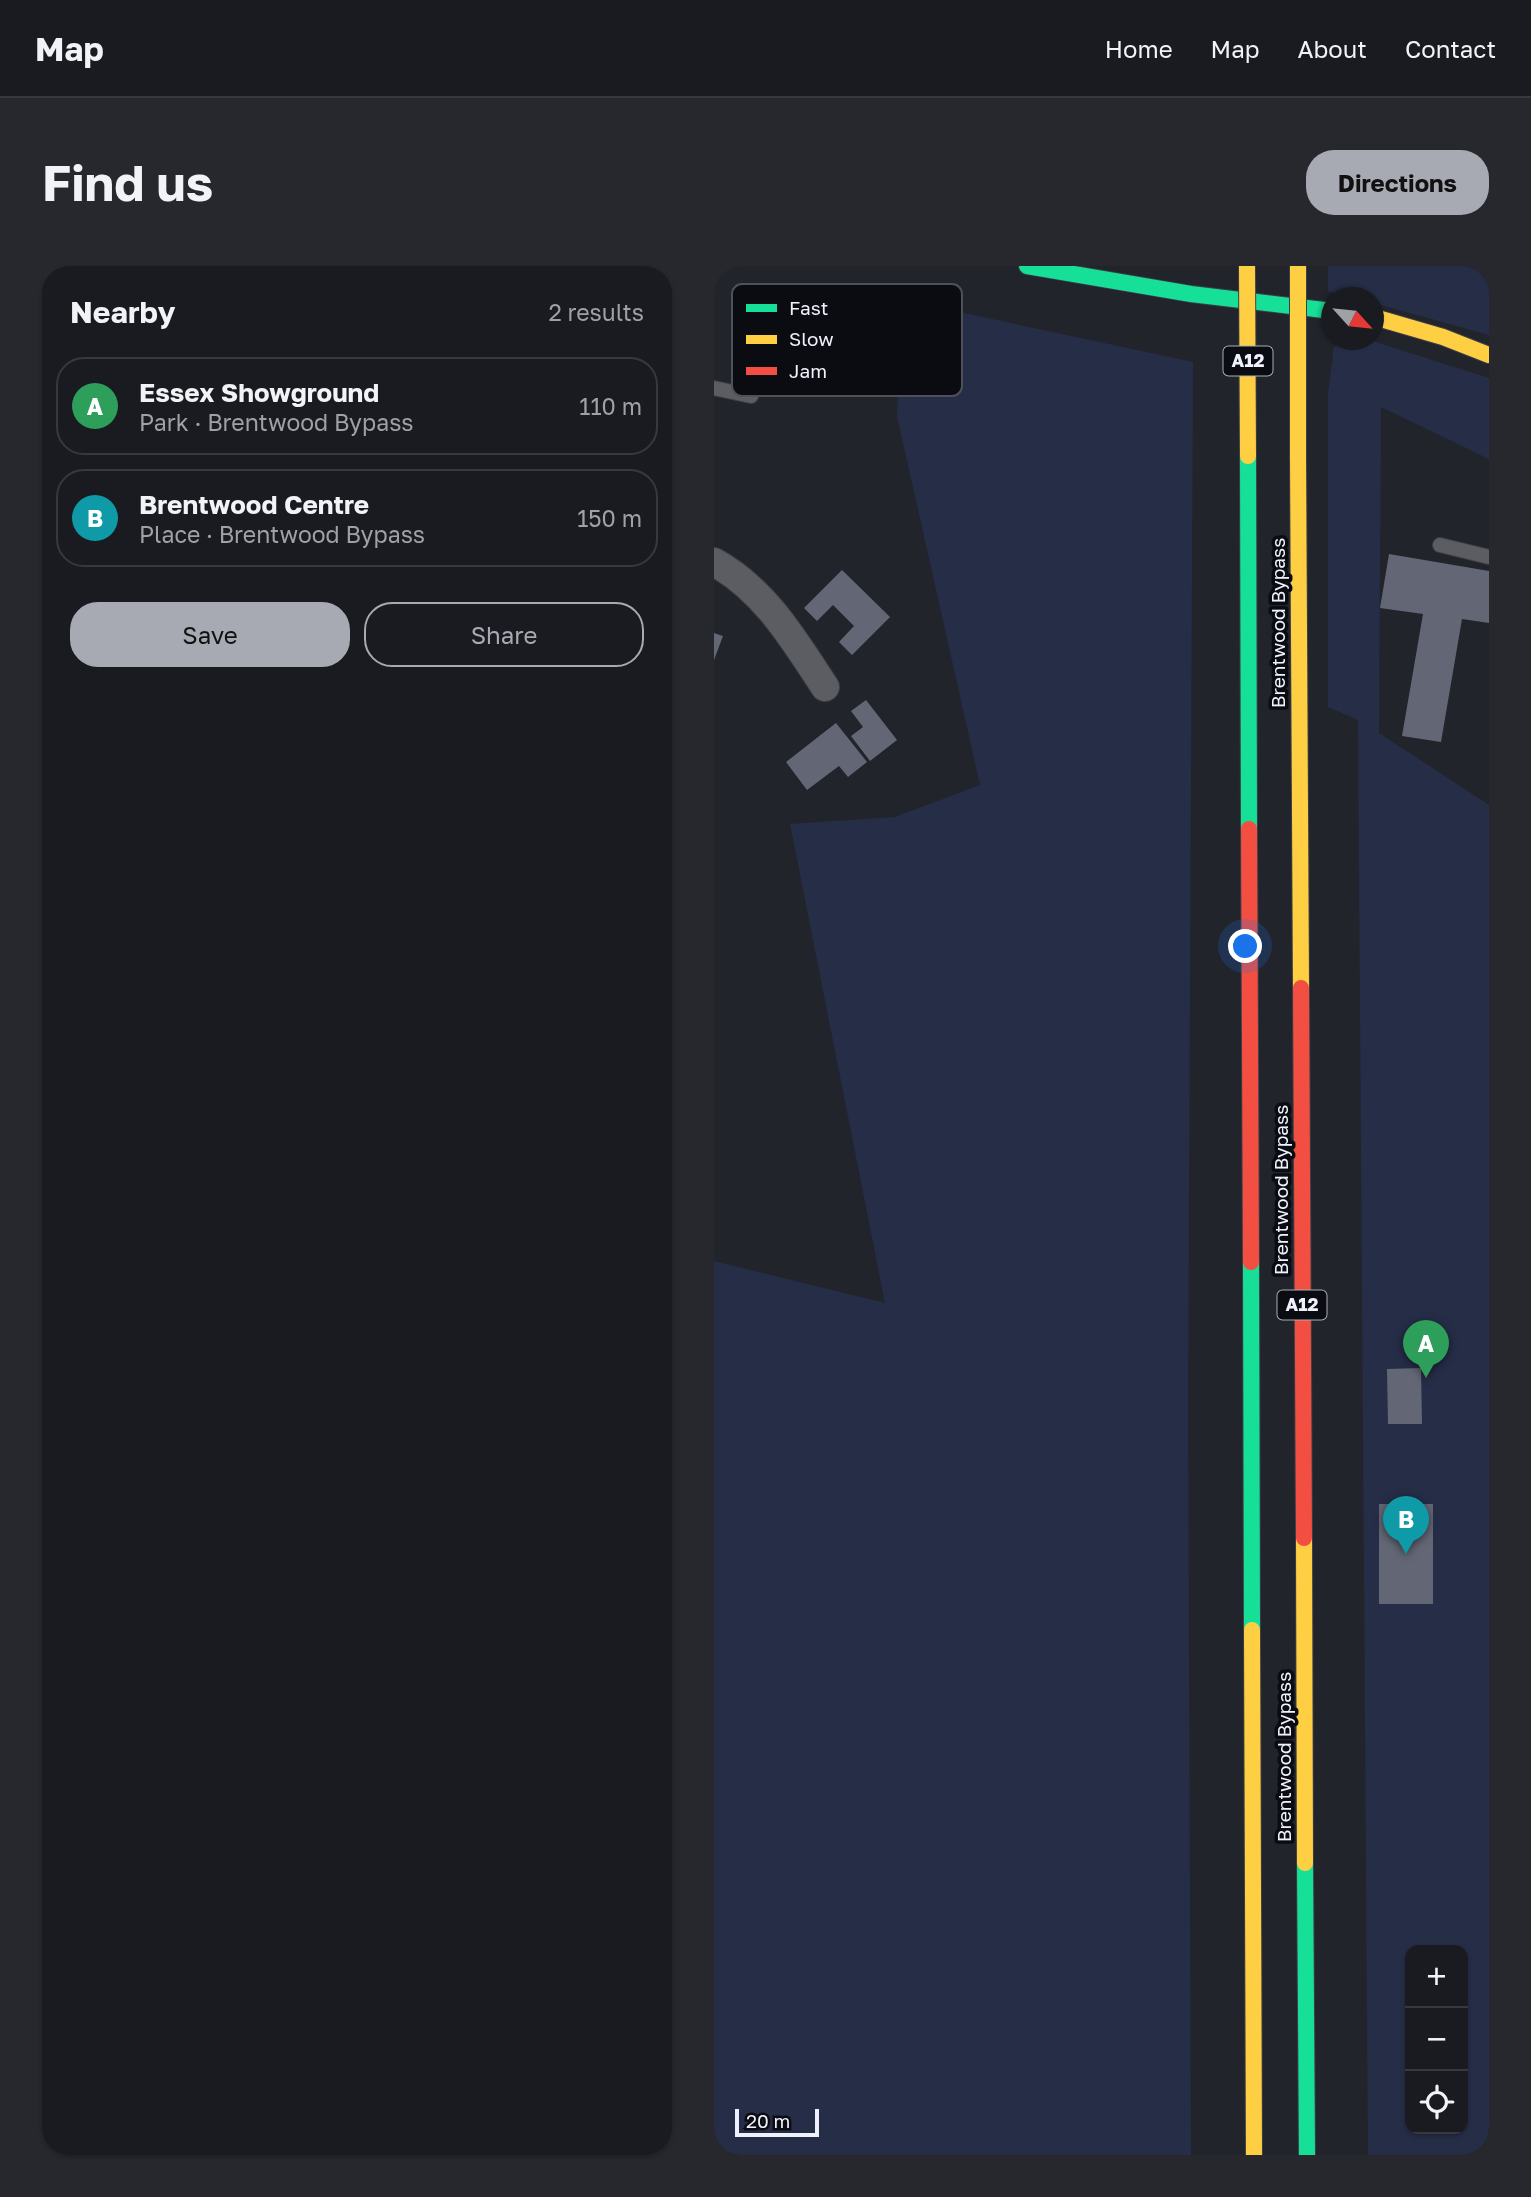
<!DOCTYPE html>
<meta charset="utf-8">
<style>
:root{--surface:#1a1b21;--page:#27282e;--text:#f1f3f6;--muted:#9fa1a5;--line:#38393f;--accent:#a7aab3}
body{margin:0;font-family:"Golos Text",sans-serif;background:var(--page);color:var(--text)}
.controls{position:absolute;right:21px;bottom:21px;display:grid;overflow:hidden;border-radius:14px;box-shadow:0 2px 5px #0004}
.controls button{width:63px;height:63px;display:grid;place-items:center;padding:0;border:0;border-bottom:2px solid var(--line);background:var(--surface);color:var(--text);font:35px sans-serif}
.compass{position:absolute;left:607px;top:21px;width:63px;height:63px;border-radius:50%;background:var(--surface);box-shadow:0 2px 5px #0004;rotate:117deg}
.scale{position:absolute;left:21px;bottom:18px;width:84px;box-sizing:border-box;padding-left:7px;border:4px solid #eff2fc;border-top:0;font-size:19px;line-height:24px;white-space:nowrap;color:#eff2fc;-webkit-text-stroke:5px #0a0c12;paint-order:stroke}
.you{position:absolute;left:532px;top:681px;width:24px;height:24px;margin:-18px;border:5px solid #fff;border-radius:50%;background:#1a73e8;box-shadow:0 0 0 10px #1a73e833}
.badge{display:grid;place-items:center;width:46px;height:46px;border-radius:50%;background:var(--accent);color:#fff;font-size:23px;font-weight:700}
.pin{position:absolute;translate:-50% -58px;filter:drop-shadow(0 2px 4px #0008)}
.pin::after{content:'';position:absolute;top:37px;width:24px;height:21px;background:inherit;clip-path:polygon(0 0,100% 0,50% 100%)}
.list{margin:0;padding:0;list-style:none}
h2{display:flex;justify-content:space-between;align-items:center;height:91px;margin:0;padding:0 28px;font-size:30px}
h2 small{font-size:23px;font-weight:400;color:var(--muted)}
.list li{display:grid;grid-template-columns:46px 1fr auto;gap:21px;align-items:center;box-sizing:border-box;height:98px;margin:0 14px 14px;padding:0 14px;border:2px solid var(--line);border-radius:28px}
.list b{display:block;font-size:26px;white-space:nowrap}
.list p{margin:0;font-size:23px;white-space:nowrap;color:var(--muted)}
.list em{font-size:23px;font-style:normal;color:var(--muted)}
.actions{display:flex;gap:14px;padding:21px 28px}
.actions a{flex:1;padding:16px 0;border:2px solid var(--accent);border-radius:28px;text-align:center;font-size:24px;color:var(--accent)}
.actions .main{background:var(--accent);color:#111}
.icon{flex:none;width:38px;height:38px;fill:none;stroke:currentColor;stroke-width:2;stroke-linecap:round;stroke-linejoin:round}
.map{position:relative;flex:none;width:775px;height:1889px;overflow:hidden;border-radius:28px}
header{display:flex;align-items:center;gap:42px;box-sizing:border-box;height:98px;padding:0 35px;background:var(--surface);border-bottom:2px solid var(--line)}
header strong{font-size:33px}
nav{display:flex;gap:38px;margin-inline-start:auto;font-size:24px}
.intro{display:flex;align-items:center;justify-content:space-between;box-sizing:border-box;height:168px;padding:0 42px}
h1{margin:0;font-size:49px}
.button{padding:18px 32px;border-radius:28px;background:var(--accent);color:#111;font-size:24px;font-weight:700}
main{display:flex;gap:42px;padding:0 42px}
aside{flex:1;background:var(--surface);border-radius:28px;box-shadow:0 2px 5px #0004}
.map>svg:first-child{display:block}
.green{fill:#262d47;fill-rule:evenodd}
.building{fill:#636775}
.lines{fill:none;stroke-linecap:round;stroke-linejoin:round}
.lane-casing{stroke:#3d3f46;stroke-width:16}
.street-casing{stroke:#3d3f46;stroke-width:30}
.fast-casing{stroke:#3d3f46;stroke-width:18}
.slow-casing{stroke:#3d3f46;stroke-width:18}
.jam-casing{stroke:#3d3f46;stroke-width:18}
.lane{stroke:#5c5d63;stroke-width:14}
.street{stroke:#5c5d63;stroke-width:28}
.fast{stroke:#16e098;stroke-width:16}
.slow{stroke:#ffcf43;stroke-width:16}
.jam{stroke:#f24e42;stroke-width:16}
.slow-bridge-casing{stroke:#3d3f46;stroke-width:18;stroke-linecap:butt}
.slow-bridge{stroke:#ffcf43;stroke-width:16}
.labels{text-anchor:middle;stroke-width:7;stroke-linejoin:round;paint-order:stroke}
.shield{fill:#0a0c12;stroke:#aaadb6;stroke-width:2}
.shield-label{font-size:18px;font-weight:bold;fill:#eff2fc}
.street-label{font-size:19px;fill:#eff2fc;stroke:#0a0c12}
.key{fill:#0a0c12;stroke:#4f5158;stroke-width:2}
.key-label{font-size:19px;fill:#eff2fc}
</style>
<header>
<strong>Map</strong>
<nav><a>Home</a><a>Map</a><a>About</a><a>Contact</a></nav>
</header>
<div class="intro"><h1>Find us</h1><a class="button">Directions</a></div>
<main>
<aside>
<h2>Nearby<small>2 results</small></h2>
<ul class="list">
<li><span class="badge" style="background:#2e9e5b">A</span><div><b>Essex Showground</b><p>Park · Brentwood Bypass</p></div><em>110 m</em></li>
<li><span class="badge" style="background:#0f9aa8">B</span><div><b>Brentwood Centre</b><p>Place · Brentwood Bypass</p></div><em>150 m</em></li>
</ul>
<div class="actions"><a class="main">Save</a><a>Share</a></div>
</aside>
<div class="map">
<svg width="775" height="1889" viewBox="0 0 775 1889">
<rect width="100%" height="100%" fill="#22242c"/>
<g class="green">
<path d="M614,0H775V69L660,37V32L638,31L614,25Z"/>
<path d="M189,34L479,96L474,1139L477,1889H0V995L171,1037L76,558L181,551L266,519L183,150Z"/>
<path d="M629,74H655L775,112V193L667,141L665,467L775,539V1889H654L644,454L614,441V127L620,81ZM696,1684H749V1863H696Z"/>
</g>
<g class="building">
<path d="M675,288L775,305V357L748,353L727,476L688,470L709,348L666,342Z"/>
<path d="M128,304L176,351L138,389L125,376L140,360L119,339L103,355L90,342Z"/>
<path d="M0,367L9,370L0,394Z"/>
<path d="M152,434L183,474L156,495L137,470L149,461L137,445Z"/>
<path d="M122,457L153,496L134,511L125,500L93,524L72,496Z"/>
<path d="M707,1102L708,1158H674L673,1103Z"/>
<rect x="665" y="1238" width="54" height="100"/>
</g>
<g class="lines">
<g class="lane-casing">
<g id="lane">
<path d="M0,122L37,130"/>
<path d="M726,279L775,291"/>
</g>
</g>
<g class="street-casing">
<path id="street" d="M0,296C51,324 80,374 111,421"/>
</g>
<g class="fast-casing">
<g id="fast">
<path d="M313,0L477,28L618,45"/>
<path d="M534,190L535,563"/>
<path d="M537,996L538,1364"/>
<path d="M591,1597L593,1889"/>
</g>
</g>
<g class="slow-casing">
<g id="slow">
<path d="M660,51L729,71L775,89"/>
<path d="M584,189L587,722"/>
<path d="M590,1272L591,1597"/>
<path d="M538,1364L540,1889"/>
</g>
</g>
<g class="jam-casing">
<g id="jam">
<path d="M535,563L537,996"/>
<path d="M587,722L590,1272"/>
</g>
</g>
<use href="#lane" class="lane"/>
<use href="#street" class="street"/>
<use href="#fast" class="fast"/>
<use href="#slow" class="slow"/>
<use href="#jam" class="jam"/>
<g class="slow-bridge-casing">
<g id="slow-bridge">
<path d="M533,0L534,190"/>
<path d="M584,0V189"/>
</g>
</g>
<use href="#slow-bridge" class="slow-bridge"/>
</g>
<g class="labels">
<g class="shield">
<rect x="509.5" y="80.5" width="49" height="29" rx="5"/>
<rect x="563.5" y="1024.5" width="49" height="29" rx="5"/>
</g>
<g class="shield-label">
<text x="534" y="101">A12</text>
<text x="588" y="1045">A12</text>
</g>
<g class="street-label">
<text transform="translate(564 357) rotate(-90)" y="7">Brentwood Bypass</text>
<text transform="translate(567 924) rotate(-90)" y="7">Brentwood Bypass</text>
<text transform="translate(570 1491) rotate(-90)" y="7">Brentwood Bypass</text>
</g>
</g>
<rect x="18" y="18" width="230" height="112" rx="10" class="key"/>
<rect x="32" y="38" width="31" height="8" fill="#16e098"/>
<rect x="32" y="69" width="31" height="9" fill="#ffcf43"/>
<rect x="32" y="101" width="31" height="8" fill="#f24e42"/>
<g class="key-label">
<text x="75" y="49">Fast</text>
<text x="75" y="80">Slow</text>
<text x="75" y="112">Jam</text>
</g>
</svg>
<div class="controls">
<button>+</button>
<button>−</button>
<button><svg class="icon" aria-label="locate" viewBox="0 0 24 24"><circle cx="12" cy="12" r="6"/><path d="M12 2v4M12 18v4M2 12h4M18 12h4"/></svg></button>
</div>
<svg class="compass" viewBox="-18 -18 36 36"><path d="M0-13l5 13h-10z" fill="#e53935"/><path d="M0 13l5-13h-10z" fill="#9fa1a5"/></svg>
<div class="scale">20 m</div>
<div class="you"></div>
<div class="pin badge" style="left:712px;top:1112px;background:#2e9e5b">A</div>
<div class="pin badge" style="left:692px;top:1288px;background:#0f9aa8">B</div>
</div>
</main>
